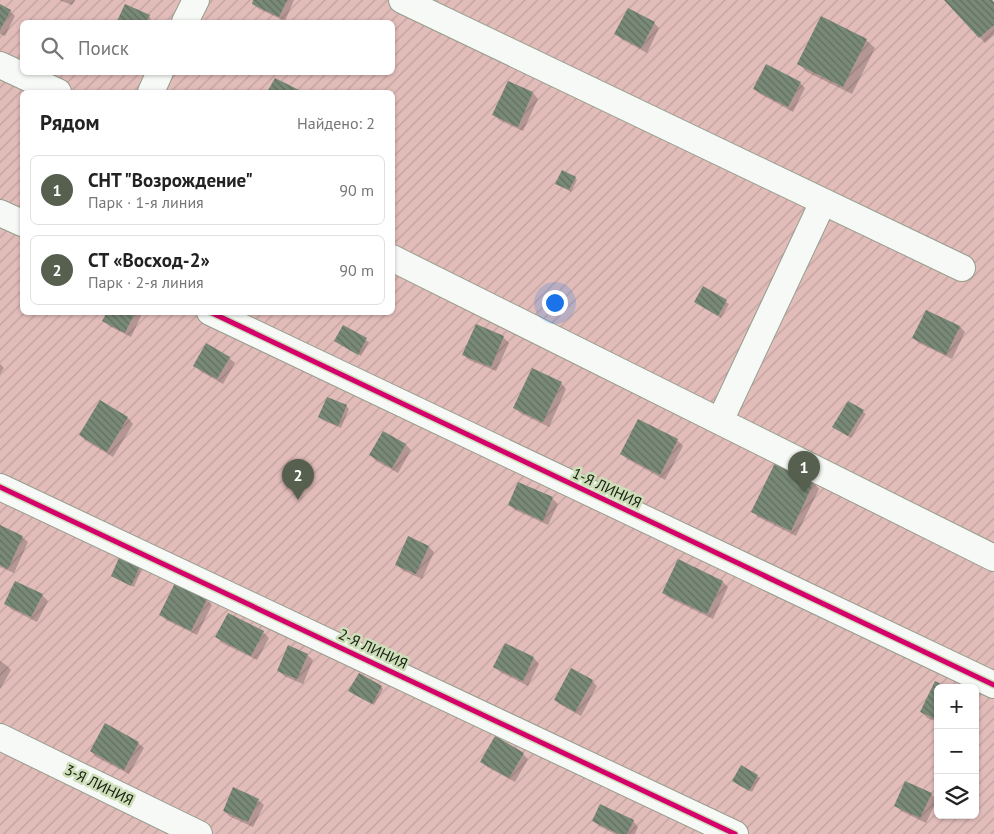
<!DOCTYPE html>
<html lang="ru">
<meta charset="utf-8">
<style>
:root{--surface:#fff;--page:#f2f2f2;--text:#222;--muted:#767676;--line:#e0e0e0;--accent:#575f4f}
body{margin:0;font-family:"PT Sans",sans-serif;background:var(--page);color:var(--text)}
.controls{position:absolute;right:15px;bottom:15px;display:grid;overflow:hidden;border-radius:8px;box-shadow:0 1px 4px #0004}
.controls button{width:45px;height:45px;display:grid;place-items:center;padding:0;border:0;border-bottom:1px solid var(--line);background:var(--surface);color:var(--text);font:25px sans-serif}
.you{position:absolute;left:554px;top:302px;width:18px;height:18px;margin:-12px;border:4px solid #fff;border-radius:50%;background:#1a73e8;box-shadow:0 0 0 8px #1a73e833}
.badge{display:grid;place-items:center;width:32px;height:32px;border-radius:50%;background:var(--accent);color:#fff;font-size:16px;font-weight:700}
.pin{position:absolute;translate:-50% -41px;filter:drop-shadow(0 1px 2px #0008)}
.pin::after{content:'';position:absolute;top:26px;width:18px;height:15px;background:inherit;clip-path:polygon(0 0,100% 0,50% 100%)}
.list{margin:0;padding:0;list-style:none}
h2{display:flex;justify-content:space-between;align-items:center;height:65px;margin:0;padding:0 20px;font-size:21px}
h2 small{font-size:16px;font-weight:400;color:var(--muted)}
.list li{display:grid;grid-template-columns:32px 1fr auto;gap:15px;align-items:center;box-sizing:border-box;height:70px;margin:0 10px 10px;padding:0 10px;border:1px solid var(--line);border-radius:8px}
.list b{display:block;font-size:19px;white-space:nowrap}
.list p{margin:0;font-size:16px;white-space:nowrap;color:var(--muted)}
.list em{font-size:16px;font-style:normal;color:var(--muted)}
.icon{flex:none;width:28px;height:28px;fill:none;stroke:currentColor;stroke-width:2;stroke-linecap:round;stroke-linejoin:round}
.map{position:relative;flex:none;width:994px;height:834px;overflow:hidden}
.search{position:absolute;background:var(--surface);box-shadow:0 1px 4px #0004;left:20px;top:20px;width:375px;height:55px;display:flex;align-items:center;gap:12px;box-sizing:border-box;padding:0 18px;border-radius:8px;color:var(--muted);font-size:19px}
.panel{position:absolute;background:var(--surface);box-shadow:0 1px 4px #0004;left:20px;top:90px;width:375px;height:225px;border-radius:8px}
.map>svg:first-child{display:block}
.garden{fill:url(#garden-furrows);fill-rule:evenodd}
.shadow{fill:#0003}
.building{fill:url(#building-back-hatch)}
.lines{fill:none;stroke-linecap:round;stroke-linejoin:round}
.minor-casing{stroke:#969e8e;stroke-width:28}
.minor{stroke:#f7f9f6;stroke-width:26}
.cycleway-casing{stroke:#cddfb9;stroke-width:8}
.cycleway{stroke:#d6006c;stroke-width:5}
.labels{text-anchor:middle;stroke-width:5;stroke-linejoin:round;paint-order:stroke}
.street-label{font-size:15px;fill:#181f11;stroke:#cddfb9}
</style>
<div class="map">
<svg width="994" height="834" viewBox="0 0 994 834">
<defs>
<pattern id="garden-furrows" width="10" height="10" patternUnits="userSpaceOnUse" patternTransform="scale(1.25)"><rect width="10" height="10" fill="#e1bcb9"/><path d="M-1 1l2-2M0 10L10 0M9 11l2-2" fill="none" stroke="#c0a19e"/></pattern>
<pattern id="building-back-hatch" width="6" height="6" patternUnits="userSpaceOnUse" patternTransform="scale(1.25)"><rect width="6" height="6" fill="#798977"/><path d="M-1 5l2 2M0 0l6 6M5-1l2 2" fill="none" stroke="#626f60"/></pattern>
</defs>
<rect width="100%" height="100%" fill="#ccd7c1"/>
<g class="garden">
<path d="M0,0H987L994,10V672L233,313L392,312V92H22V213L0,202ZM22,22H392V72H22Z"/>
<path d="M0,220L22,231V312L196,313L994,687V834H0ZM938,688H975V815H938Z"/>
</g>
<g class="shadow">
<path d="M59,0H75L72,5Z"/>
<path d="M255,0H294L285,21L259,9L253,4Z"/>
<path d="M946,0H991L994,3V35L985,43Z"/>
<path d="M0,6L10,11L15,16L5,36L0,34Z"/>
<path d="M149,16L151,19L149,22H120L118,20Z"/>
<path d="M821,18L866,40L875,48L852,94L807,72L799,64Z"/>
<path d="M654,23L659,28L647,53L621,39L616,34Z"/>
<path d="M275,80L300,92H269Z"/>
<path d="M509,82L533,93L538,99L523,131L499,120L494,115Z"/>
<path d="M800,83L805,88L793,112L760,94L755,89Z"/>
<path d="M575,178L577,180L571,192L557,184Z"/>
<path d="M704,288L729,304L721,318L695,302Z"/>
<path d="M927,311L960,327L965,332L952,359L919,343L913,338Z"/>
<path d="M108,312H143L131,337L109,326L104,321Z"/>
<path d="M344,327L369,342L361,356L336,341Z"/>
<path d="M503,337L509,343L496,371L469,360L464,355Z"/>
<path d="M229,358L235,363L223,384L200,371L194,365Z"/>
<path d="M0,364L4,368L0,374Z"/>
<path d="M561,383L566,389L549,427L520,413L515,408Z"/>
<path d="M328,398L347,407L349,409L341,428L322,420L319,417Z"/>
<path d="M101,402L128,418L133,424L113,457L86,441L80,435Z"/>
<path d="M848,403L866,414L851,438L836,429Z"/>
<path d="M639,420L677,440L683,446L665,480L627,459L621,454Z"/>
<path d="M383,433L406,445L411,450L398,473L376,461L370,455Z"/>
<path d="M775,465L814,483L819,489L796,536L758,517L753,512Z"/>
<path d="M552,498L558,504L548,525L515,510L509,505Z"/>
<path d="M0,527L22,537L28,542L14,573L0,567Z"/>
<path d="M429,547L434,552L422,579L402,570L397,565Z"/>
<path d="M679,561L723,582L728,587L713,619L669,598L664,593Z"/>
<path d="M143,566L134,587L115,578L112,576Z"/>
<path d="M176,585L207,600L212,605L197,635L166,620L161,615Z"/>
<path d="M42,595L48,601L37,622L11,609L5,603Z"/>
<path d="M228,615L263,632L269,638L257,660L222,643L217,637Z"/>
<path d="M505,644L534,658L539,664L528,686L500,672L494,667Z"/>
<path d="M307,655L313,660L303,684L284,676L279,671Z"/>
<path d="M0,661L6,665L11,670L0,689Z"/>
<path d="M592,681L597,686L581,716L561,705L555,700Z"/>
<path d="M935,683L938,688V722L927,718L922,712Z"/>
<path d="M381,687L383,689L374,705L352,693Z"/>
<path d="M975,702L978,705L975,712Z"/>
<path d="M138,743L144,748L129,774L96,757L91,751Z"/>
<path d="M523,754L528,759L515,782L487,767L482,762Z"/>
<path d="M757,776L760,778L752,792L736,783Z"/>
<path d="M931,794L937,800L926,823L901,811L895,805Z"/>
<path d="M258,800L264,805L253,827L229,816L224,810Z"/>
<path d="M593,821H633L638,827L635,834H615L599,826Z"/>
</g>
<g class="building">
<path d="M253,0H287L279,17L252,4Z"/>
<path d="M944,0H992L994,2V25L979,38Z"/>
<path d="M0,4L11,10L0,30Z"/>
<path d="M125,4L150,15L146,22H121L117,21Z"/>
<path d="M628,8L655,22L641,48L614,34Z"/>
<path d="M821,16L867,39L843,87L797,64Z"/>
<path d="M766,64L801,82L788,107L753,89Z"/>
<path d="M275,78L303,92H267Z"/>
<path d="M508,81L533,92L518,127L492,115Z"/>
<path d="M562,170L576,177L569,190L555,184Z"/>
<path d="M703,286L727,300L718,316L694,302Z"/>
<path d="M926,310L960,326L946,355L912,338Z"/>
<path d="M107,312H135L125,333L102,321Z"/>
<path d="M476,324L504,336L491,367L462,355Z"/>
<path d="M343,325L367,338L358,355L334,341Z"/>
<path d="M206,343L230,357L217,379L193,366Z"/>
<path d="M532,368L562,382L543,422L513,408Z"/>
<path d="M327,397L347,405L338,426L318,417Z"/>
<path d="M100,400L128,417L107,452L79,435Z"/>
<path d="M848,401L864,410L848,436L832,427Z"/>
<path d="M638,419L678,439L660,475L620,454Z"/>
<path d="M383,431L406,444L392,468L369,455Z"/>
<path d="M775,463L814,482L791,531L751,512Z"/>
<path d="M518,482L553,497L543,521L508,505Z"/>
<path d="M0,525L23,536L8,569L0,565Z"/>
<path d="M408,536L429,546L416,574L395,565Z"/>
<path d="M121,553L142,562L131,586L111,576Z"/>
<path d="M678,559L723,581L707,614L662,593Z"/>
<path d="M15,581L43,594L31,617L4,604Z"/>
<path d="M175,583L207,599L191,631L159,615Z"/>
<path d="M228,613L264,631L251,656L215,637Z"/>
<path d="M505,643L534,657L523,681L493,667Z"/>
<path d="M288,645L308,654L297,679L277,671Z"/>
<path d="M571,668L593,680L575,712L554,700Z"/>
<path d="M359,673L382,686L372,704L348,691Z"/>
<path d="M935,681L949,688H938V720L920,712Z"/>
<path d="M105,723L139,742L124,770L90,751Z"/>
<path d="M495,736L524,753L509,778L480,762Z"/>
<path d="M741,765L758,775L749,791L732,781Z"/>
<path d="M905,781L932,793L920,818L894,806Z"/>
<path d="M233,787L259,799L248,822L223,811Z"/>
<path d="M600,804L634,820L627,834H619L592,821Z"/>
</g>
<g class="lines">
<g class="minor-casing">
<g id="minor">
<path d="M402,0L962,268"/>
<path d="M185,22L196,0"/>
<path d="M0,65L58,92"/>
<path d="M151,92L160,72"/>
<path d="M0,213L22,223"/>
<path d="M392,258L994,558"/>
<path d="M210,312L994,685"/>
<path d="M720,421L823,202"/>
<path d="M0,487L735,834"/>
<path d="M0,737L199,834"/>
</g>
</g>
<use href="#minor" class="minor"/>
<g class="cycleway-casing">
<g id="cycleway">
<path d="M210,312L994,685"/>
<path d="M0,487L735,834"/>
</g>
</g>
<use href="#cycleway" class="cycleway"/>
</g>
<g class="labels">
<g class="street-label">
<text transform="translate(607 488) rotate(25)" y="5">1-Я ЛИНИЯ</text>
<text transform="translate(373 649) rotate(25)" y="5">2-Я ЛИНИЯ</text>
<text transform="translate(99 785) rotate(26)" y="5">3-Я ЛИНИЯ</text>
</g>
</g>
</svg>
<div class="controls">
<button>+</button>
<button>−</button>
<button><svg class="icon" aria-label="layers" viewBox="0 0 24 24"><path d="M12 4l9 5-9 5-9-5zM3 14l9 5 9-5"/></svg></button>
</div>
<div class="you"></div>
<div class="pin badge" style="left:804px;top:492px">1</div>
<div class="pin badge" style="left:298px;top:500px">2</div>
<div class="search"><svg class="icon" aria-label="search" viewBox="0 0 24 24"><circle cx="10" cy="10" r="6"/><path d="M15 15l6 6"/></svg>Поиск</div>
<section class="panel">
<h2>Рядом<small>Найдено: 2</small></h2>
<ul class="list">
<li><span class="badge">1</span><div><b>СНТ &quot;Возрождение&quot;</b><p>Парк · 1-я линия</p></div><em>90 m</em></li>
<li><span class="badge">2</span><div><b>СТ «Восход-2»</b><p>Парк · 2-я линия</p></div><em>90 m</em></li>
</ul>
</section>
</div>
